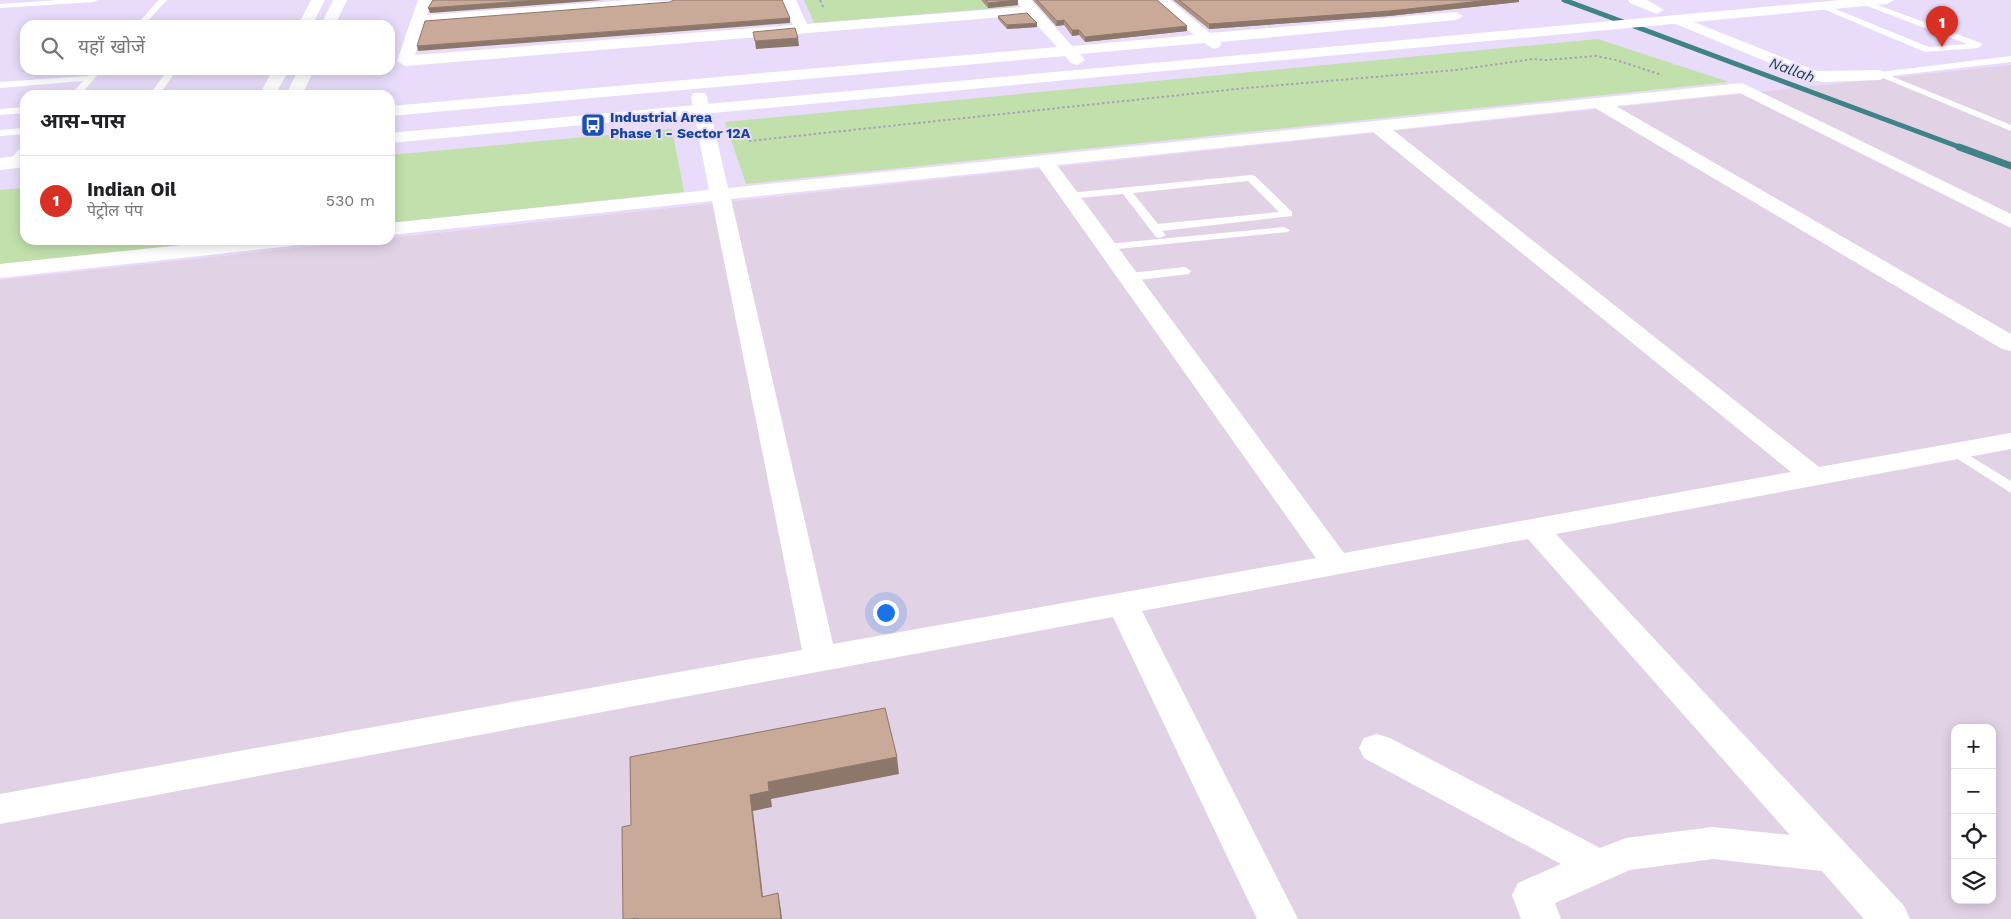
<!DOCTYPE html>
<html lang="hi">
<meta charset="utf-8">
<style>
:root{--surface:#fff;--page:#f2f2f2;--text:#202124;--muted:#757577;--line:#e0e0e0;--accent:#d93025}
body{margin:0;font-family:"Work Sans","Noto Sans Devanagari",sans-serif;background:var(--page);color:var(--text)}
.controls{position:absolute;right:15px;bottom:15px;display:grid;overflow:hidden;border-radius:10px;box-shadow:0 2px 12px #0003}
.controls button{width:45px;height:45px;display:grid;place-items:center;padding:0;border:0;border-bottom:1px solid var(--line);background:var(--surface);color:var(--text);font:25px sans-serif}
.you{position:absolute;left:885px;top:612px;width:18px;height:18px;margin:-12px;border:4px solid #fff;border-radius:50%;background:#1a73e8;box-shadow:0 0 0 8px #1a73e833}
.badge{display:grid;place-items:center;width:32px;height:32px;border-radius:50%;background:var(--accent);color:#fff;font-size:16px;font-weight:700}
.pin{position:absolute;translate:-50% -41px;filter:drop-shadow(0 1px 2px #0008)}
.pin::after{content:'';position:absolute;top:26px;width:18px;height:15px;background:inherit;clip-path:polygon(0 0,100% 0,50% 100%)}
.list{margin:0;padding:0;list-style:none}
h2{display:flex;justify-content:space-between;align-items:center;height:65px;margin:0;padding:0 20px;font-size:21px}
h2 small{font-size:16px;font-weight:400;color:var(--muted)}
.list li{display:grid;grid-template-columns:32px 1fr auto;gap:15px;align-items:center;box-sizing:border-box;height:90px;padding:0 20px;border-top:1px solid var(--line)}
.list b{display:block;font-size:19px;white-space:nowrap}
.list p{margin:0;font-size:16px;white-space:nowrap;color:var(--muted)}
.list em{font-size:16px;font-style:normal;color:var(--muted)}
.icon{flex:none;width:28px;height:28px;fill:none;stroke:currentColor;stroke-width:2;stroke-linecap:round;stroke-linejoin:round}
.map{position:relative;flex:none;width:2011px;height:919px;overflow:hidden}
.search{position:absolute;background:var(--surface);box-shadow:0 2px 12px #0003;left:20px;top:20px;width:375px;height:55px;display:flex;align-items:center;gap:12px;box-sizing:border-box;padding:0 18px;border-radius:15px;color:var(--muted);font-size:19px}
.panel{position:absolute;background:var(--surface);box-shadow:0 2px 12px #0003;left:20px;top:90px;width:375px;height:155px;border-radius:15px}
.map>svg:first-child{display:block}
.industrial{fill:#e2d2e5;fill-rule:evenodd}
.green{fill:#c2e0ac}
.lines{fill:none;stroke-linecap:round;stroke-linejoin:round}
.stream-far1{stroke:#3f8287;stroke-width:5}
.stream{stroke:#3f8287;stroke-width:7}
.path{stroke:#aba1ba;stroke-width:2;stroke-dasharray:2.5 2.5;stroke-linecap:butt}
.service{fill:#fff;fill-rule:evenodd}
.minor{fill:#fff;fill-rule:evenodd}
.tertiary{fill:#fff;fill-rule:evenodd}
.wall{fill:#ad9284}
.shaded-wall{fill:#8d776b}
.building{fill:#c9aa99;stroke:#8d776b}
.labels{text-anchor:middle;stroke-width:4;stroke-linejoin:round;paint-order:stroke}
.far-transit-label{font-size:14px;font-weight:bold;fill:#164399;stroke:#e8dcfa;text-anchor:start}
.far-water-label{font-size:15px;font-style:italic;fill:#144143;stroke:#e8dcfa}
</style>
<div class="map">
<svg width="2011" height="919" viewBox="0 0 2011 919">
<rect width="100%" height="100%" fill="#e8dcfa"/>
<path class="industrial" d="M2011,65V919H0V280L371,240H390V238ZM1955,728H1992V900H1955Z"/>
<g class="green">
<path d="M804,0H1006L1012,7L814,23Z"/>
<path d="M1598,39L1729,82L746,184L725,122Z"/>
<path d="M672,129L684,192L390,223V155Z"/>
<path d="M25,188V240H227L0,264V190Z"/>
</g>
<g class="lines">
<path class="stream-far1" d="M1564,0L1962,148"/>
<path class="stream" d="M1959,147L2011,166"/>
<g class="path">
<path d="M820,0L824,9"/>
<path d="M749,141L1246,88L1456,70L1533,59L1546,60L1596,56L1616,60L1662,75"/>
</g>
<g class="service">
<path d="M58,0H98L94,2L0,8V4Z"/>
<path d="M159,0H167L144,25H136Z"/>
<path d="M1864,0L1981,43L1982,45L1978,48L1925,52L1816,6L1823,4L1929,47L1967,44L1862,4Z"/>
<path d="M2011,56V62L1891,76L2011,125V131L1876,75L1880,72Z"/>
<path d="M93,70H102L80,95H70L83,81L0,88V82L88,76Z"/>
<path d="M168,70H177L159,95H149Z"/>
<path d="M25,107V113L0,115V109Z"/>
<path d="M25,128V134L0,136V130Z"/>
<path d="M25,146V155L17,165H9V161L21,147Z"/>
<path d="M1251,175L1255,176L1292,212V216L1162,231L1166,235L1160,238L1156,237L1123,194L1069,199L1064,196L1069,193ZM1248,181L1279,212L1158,224L1133,193Z"/>
<path d="M1284,227L1290,230L1288,232L1107,250L1101,247L1107,244Z"/>
<path d="M1185,267L1191,271L1189,274L1130,281L1124,277L1130,273Z"/>
<path d="M1955,447L2011,481V493L1950,454L1948,451Z"/>
</g>
<g class="minor">
<path d="M418,0H432L427,15L628,0L678,1L671,5L425,24L415,55L793,25L782,0H796L807,24L1021,7L1016,0H1031L1072,46L1194,35L1154,0H1170L1210,33L1456,12L1463,16L1456,20L1220,42L1222,44L1219,47L1214,49L1204,43L1080,54L1085,60L1077,65L1071,63L1065,56L390,116V106L1057,47L1028,15L405,66L397,61Z"/>
<path d="M1628,0H1647L1664,10L1657,14L1630,3Z"/>
<path d="M1676,15L1817,71L1880,70L1888,75L1880,80L1823,82L1808,79L1671,22L1669,19L1671,16Z"/>
<path d="M1742,83L2011,214V228L1740,93L1616,106L2011,334V351L2002,349L1595,108L1393,130L1819,467L2011,433V449L1556,534L1904,906L1910,919H1864L1822,871L1713,859L1630,870L1555,903L1561,919H1521L1512,895L1518,883L1561,864L1364,758L1359,748L1364,738L1377,734L1390,738L1600,848L1626,838L1713,827L1790,835L1528,539L1142,611L1298,919H1257L1113,617L0,824V794L802,650L712,201L390,235V223L709,190L691,97L693,93H705L707,97L728,188ZM1373,132L1791,472L1344,553L1057,165ZM1039,167L1316,558L833,644L731,199Z"/>
<path d="M231,240H302L298,244L291,246L0,278V264Z"/>
</g>
<g class="tertiary">
<path d="M311,0H325L312,25H298Z"/>
<path d="M333,0H347L335,25H321Z"/>
<path d="M1841,0H1894L1887,4L390,143V133Z"/>
<path d="M273,70H289L275,95H259Z"/>
<path d="M298,70H314L302,95H286Z"/>
<path d="M25,155V167L0,170V158Z"/>
</g>
</g>
<g class="wall">
<path d="M981,0H1017L1018,5L988,8Z"/>
<path d="M1033,0H1157L1187,26V31L1085,42L1079,35L1072,36L1064,25L1056,26Z"/>
<path d="M1173,0H1519V2L1389,16L1209,29Z"/>
<path d="M998,16L1037,27L1007,29L998,19Z"/>
</g>
<g class="shaded-wall">
<path d="M538,0H603L430,13L428,8Z"/>
<path d="M1018,0V5L988,8V3Z"/>
<path d="M1490,0H1519V2L1389,16L1209,29V24Z"/>
<path d="M790,18V23L418,51L417,46Z"/>
<path d="M1064,20V25L1056,26L1057,21Z"/>
<path d="M1037,23V27L1007,29V25Z"/>
<path d="M1187,26V31L1085,42V37Z"/>
<path d="M1072,30H1079V35L1072,36Z"/>
<path d="M798,38L799,46L756,49L755,41Z"/>
<path d="M897,757L899,774L771,799L772,807L753,811L765,914L762,897L750,795L768,782Z"/>
<path d="M778,893L781,910L782,919H781Z"/>
</g>
<g class="building">
<path d="M433,0H538L428,8Z"/>
<path d="M674,0H782L790,18L417,46L425,21L670,2Z"/>
<path d="M986,0H1018L988,3Z"/>
<path d="M1037,0H1157L1187,26L1085,37L1079,30H1072L1064,20L1057,21Z"/>
<path d="M1179,0H1490L1390,11L1209,24Z"/>
<path d="M1027,13L1037,23L1007,25L998,16Z"/>
<path d="M795,28L798,38L755,41L753,32Z"/>
<path d="M885,708L897,757L768,782L769,791L750,795L762,897L778,893L781,919H637V918L630,919H623L622,827L631,825L630,757Z"/>
</g>
<defs>
<g id="bus-square" transform="scale(1.25)"><rect x="-9" y="-9" width="18" height="18" rx="4" fill="#1a4fb4" stroke="#e8dcfa"/><path d="M-5-6H5V4H4V6H2V4H-2V6H-4V4H-5ZM-3.5-4V0h7V-4ZM-3.5 1.2v1.5H-2V1.2ZM2 1.2v1.5H3.5V1.2Z" fill="#fff"/></g>
</defs>
<g fill-rule="evenodd">
<use href="#bus-square" x="593" y="125"/>
</g>
<g class="labels">
<g class="far-transit-label">
<text x="610" y="122">Industrial Area<tspan x="610" dy="16">Phase 1 - Sector 12A</tspan></text>
</g>
<g class="far-water-label">
<text transform="translate(1792 70) rotate(20)" y="5">Nallah</text>
</g>
</g>
</svg>
<div class="controls">
<button>+</button>
<button>−</button>
<button><svg class="icon" aria-label="locate" viewBox="0 0 24 24"><circle cx="12" cy="12" r="6"/><path d="M12 2v4M12 18v4M2 12h4M18 12h4"/></svg></button>
<button><svg class="icon" aria-label="layers" viewBox="0 0 24 24"><path d="M12 4l9 5-9 5-9-5zM3 14l9 5 9-5"/></svg></button>
</div>
<div class="you"></div>
<div class="pin badge" style="left:1942px;top:47px">1</div>
<div class="search"><svg class="icon" aria-label="search" viewBox="0 0 24 24"><circle cx="10" cy="10" r="6"/><path d="M15 15l6 6"/></svg>यहाँ खोजें</div>
<section class="panel">
<h2>आस-पास<small></small></h2>
<ul class="list">
<li><span class="badge">1</span><div><b>Indian Oil</b><p>पेट्रोल पंप</p></div><em>530 m</em></li>
</ul>
</section>
</div>
